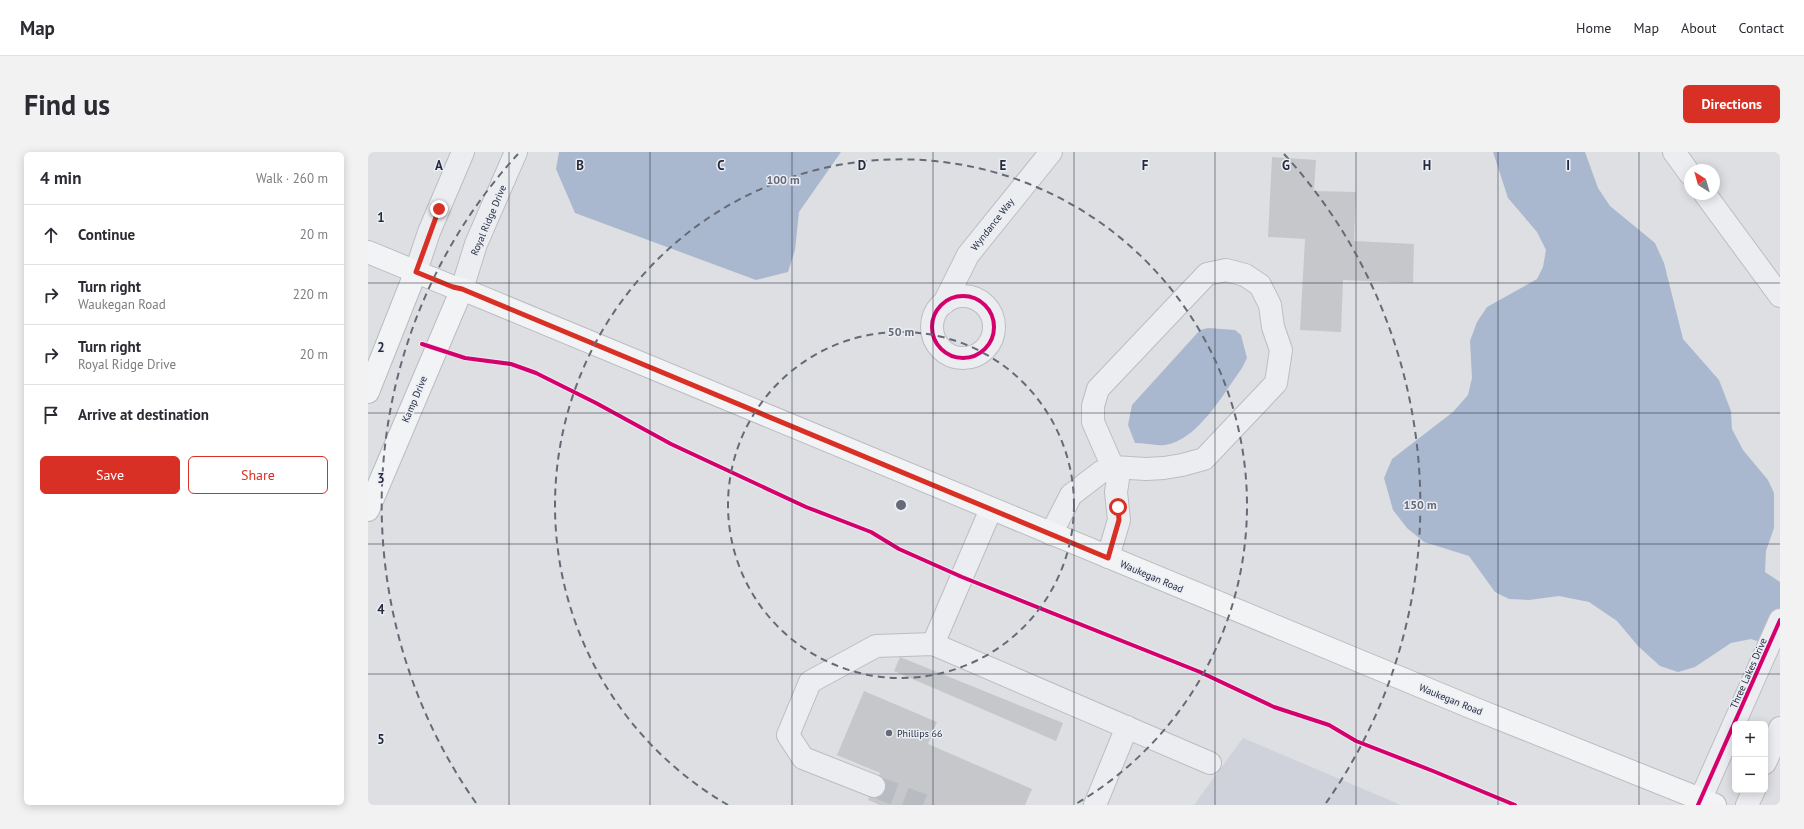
<!DOCTYPE html>
<meta charset="utf-8">
<style>
:root{--surface:#fff;--page:#f2f2f3;--text:#2b2b33;--muted:#7c7c81;--line:#e1e1e2;--accent:#d93025}
body{margin:0;font-family:"PT Sans",sans-serif;background:var(--page);color:var(--text)}
.controls{position:absolute;right:12px;bottom:12px;display:grid;overflow:hidden;border-radius:6px;box-shadow:0 2px 10px #0003}
.controls button{width:36px;height:36px;display:grid;place-items:center;padding:0;border:0;border-bottom:1px solid var(--line);background:var(--surface);color:var(--text);font:20px sans-serif}
.compass{position:absolute;left:1316px;top:12px;width:36px;height:36px;border-radius:50%;background:var(--surface);box-shadow:0 2px 10px #0003;rotate:323deg}
.stop{position:absolute;width:12px;height:12px;margin:-9px;border:3px solid #d93025;border-radius:50%;background:#fff}
.stop.end{background:#d93025;border-color:#fff;box-shadow:0 1px 4px #0008}
.list{margin:0;padding:0;list-style:none}
h2{display:flex;justify-content:space-between;align-items:center;height:52px;margin:0;padding:0 16px;font-size:17px}
h2 small{font-size:13px;font-weight:400;color:var(--muted)}
.list li{display:grid;grid-template-columns:26px 1fr auto;gap:12px;align-items:center;box-sizing:border-box;height:60px;padding:0 16px;border-top:1px solid var(--line)}
.list b{display:block;font-size:15px;white-space:nowrap}
.list p{margin:0;font-size:13px;white-space:nowrap;color:var(--muted)}
.list em{font-size:13px;font-style:normal;color:var(--muted)}
.actions{display:flex;gap:8px;padding:12px 16px}
.actions a{flex:1;padding:9px 0;border:1px solid var(--accent);border-radius:6px;text-align:center;font-size:14px;color:var(--accent)}
.actions .main{background:var(--accent);color:#fff}
.icon{flex:none;width:22px;height:22px;fill:none;stroke:currentColor;stroke-width:2;stroke-linecap:round;stroke-linejoin:round}
.map{position:relative;flex:none;width:1412px;height:653px;overflow:hidden;border-radius:6px}
header{display:flex;align-items:center;gap:24px;box-sizing:border-box;height:56px;padding:0 20px;background:var(--surface);border-bottom:1px solid var(--line)}
header strong{font-size:19px}
nav{display:flex;gap:22px;margin-inline-start:auto;font-size:14px}
.intro{display:flex;align-items:center;justify-content:space-between;box-sizing:border-box;height:96px;padding:0 24px}
h1{margin:0;font-size:28px}
.button{padding:10px 18px;border-radius:6px;background:var(--accent);color:#fff;font-size:14px;font-weight:700}
main{display:flex;gap:24px;padding:0 24px}
aside{flex:1;background:var(--surface);border-radius:6px;box-shadow:0 2px 10px #0003}
.map>svg:first-child{display:block}
.built{fill:#cfd2da}
.water{fill:#aab8cf}
.building{fill:#c6c7cb}
.lines{fill:none;stroke-linecap:round;stroke-linejoin:round}
.minor-tunnel{stroke:#b9bbc2;stroke-width:22;stroke-dasharray:22 11;stroke-linecap:butt}
.minor-casing{stroke:#bcbdc1;stroke-width:24}
.major-casing{stroke:#babcc1;stroke-width:24}
.minor{stroke:#ecedf0;stroke-width:22}
.major{stroke:#f2f3f4;stroke-width:22}
.cycleway-casing{stroke:#eaedf4;stroke-width:6}
.cycleway{stroke:#d6006c;stroke-width:4}
.route{stroke:#d93025;stroke-width:5}
.grid{fill:none;stroke:#252b3c;stroke-width:1;stroke-opacity:0.55}
.ring{fill:none;stroke:#666a76;stroke-width:2;stroke-dasharray:7 5}
.poi-dot{fill:#666a76;stroke:#eaedf4;stroke-width:1.5}
.labels{text-anchor:middle;stroke-width:3;stroke-linejoin:round;paint-order:stroke}
.street-label{font-size:10px;fill:#252b3c;stroke:#eaedf4}
.poi-label{font-size:10px;fill:#252b3c;stroke:#eaedf4;text-anchor:start}
.grid-label{font-size:13px;text-anchor:middle;font-weight:bold;fill:#252b3c;stroke:#eaedf4;stroke-width:3;stroke-linejoin:round;paint-order:stroke}
.centre{fill:#666a76;stroke:#eaedf4;stroke-width:2}
.ring-label{font-size:12px;text-anchor:middle;font-weight:bold;fill:#666a76;stroke:#eaedf4;stroke-width:3;stroke-linejoin:round;paint-order:stroke}
</style>
<header>
<strong>Map</strong>
<nav><a>Home</a><a>Map</a><a>About</a><a>Contact</a></nav>
</header>
<div class="intro"><h1>Find us</h1><a class="button">Directions</a></div>
<main>
<aside>
<h2>4 min<small>Walk · 260 m</small></h2>
<ul class="list">
<li><svg class="icon" aria-label="ahead" viewBox="0 0 24 24"><path d="M12 20V5M6 11l6-6 6 6"/></svg><div><b>Continue</b></div><em>20 m</em></li>
<li><svg class="icon" aria-label="right" viewBox="0 0 24 24"><path d="M7 20v-9h11M14 6l5 5-5 5"/></svg><div><b>Turn right</b><p>Waukegan Road</p></div><em>220 m</em></li>
<li><svg class="icon" aria-label="right" viewBox="0 0 24 24"><path d="M7 20v-9h11M14 6l5 5-5 5"/></svg><div><b>Turn right</b><p>Royal Ridge Drive</p></div><em>20 m</em></li>
<li><svg class="icon" aria-label="arrive" viewBox="0 0 24 24"><path d="M6 21V4h12l-3 4 3 4H6"/></svg><div><b>Arrive at destination</b></div></li>
</ul>
<div class="actions"><a class="main">Save</a><a>Share</a></div>
</aside>
<div class="map">
<svg width="1412" height="653" viewBox="0 0 1412 653">
<rect width="100%" height="100%" fill="#dedfe3"/>
<path class="built" d="M875,586L1033,653H826Z"/>
<g class="water">
<path d="M191,0H473L431,60L427,98L420,120L388,128L207,61L188,17Z"/>
<path d="M1125,0H1217L1230,36L1242,54L1287,91L1296,111L1315,187L1351,228L1363,259L1364,277L1375,298L1400,328L1406,341V376L1398,399L1397,420L1412,430V497L1383,487L1363,491L1327,515L1310,520L1292,514L1270,494L1249,469L1221,450L1191,444L1161,448L1141,447L1127,440L1101,404L1056,390L1039,376L1025,358L1016,326L1024,307L1085,260L1100,243L1104,226L1102,189L1109,170L1119,155L1169,127L1175,115L1178,98L1169,80L1140,46Z"/>
<path d="M840,176L867,178L873,183L879,206L874,216C856,241 829,289 797,293C788,294 776,291 767,291L760,273L764,253L832,178Z"/>
</g>
<g class="building">
<path d="M904,5L948,8L946,39L988,40L986,89L1046,92L1045,131L975,128L973,180L932,178L937,87L900,85Z"/>
<path d="M532,505L695,571L688,589L526,519Z"/>
<path d="M496,539L569,570L560,592L664,637L657,653H512L500,648L512,621L469,603Z"/>
</g>
<g class="lines">
<path class="minor-tunnel" d="M506,634L555,653"/>
<g class="minor-casing">
<g id="minor">
<path d="M1306,0L1322,22"/>
<path d="M1337,42L1412,144"/>
<path d="M48,119L61,80L95,0"/>
<path d="M94,137L108,92L148,0"/>
<circle cx="595" cy="175" r="31"/>
<path d="M576,151L600,103L683,0"/>
<path d="M683,382L703,343L733,320L746,315L778,317L796,316L814,313L836,307L908,231L913,198L905,175L902,153L892,133L877,123L858,118L839,122L730,237L725,254V270L750,327L748,340L751,368L740,405"/>
<path d="M565,492L623,357"/>
<path d="M1397,611L1412,576"/>
<path d="M506,634L435,606L420,583L442,530L508,494L565,492L842,611"/>
<path d="M727,653L759,575"/>
<path d="M1330,653L1412,468"/>
<path d="M1379,653L1386,638"/>
</g>
</g>
<g class="major-casing">
<g id="major">
<path d="M0,100L85,135L94,137L1105,556L1347,653"/>
<path d="M0,240L48,119"/>
<path d="M0,358L94,137"/>
</g>
</g>
<use href="#minor" class="minor"/>
<use href="#major" class="major"/>
<g class="cycleway-casing">
<g id="cycleway">
<circle cx="595" cy="175" r="31"/>
<path d="M54,192L97,206L143,212L168,221L228,251L303,292L438,355L503,380L531,397L594,425L832,520L906,555L961,573L988,589L1065,619L1147,653"/>
<path d="M1330,653L1412,468"/>
</g>
</g>
<use href="#cycleway" class="cycleway"/>
</g>
<g class="lines">
<path class="route" d="M71,57L48,120L85,135L94,137L740,406L751,368L750,355"/>
</g>
<path class="grid" d="M141,0V653M282,0V653M424,0V653M565,0V653M706,0V653M847,0V653M988,0V653M1130,0V653M1271,0V653M0,131H1412M0,261H1412M0,392H1412M0,522H1412"/>
<g class="ring">
<circle cx="533" cy="353" r="173"/>
<path d="M360 653A346 346 0 1 1 706 653"/>
<path d="M108 651A519 519 0 0 1 150 2M916 2A519 519 0 0 1 958 651"/>
</g>
<circle class="poi-dot" cx="521" cy="581" r="4"/>
<g class="labels">
<g class="street-label">
<text transform="translate(120 68) rotate(-67)" y="4">Royal Ridge Drive</text>
<text transform="translate(624 72) rotate(-52)" y="4">Wyndance Way</text>
<text transform="translate(46 247) rotate(-67)" y="4">Kamp Drive</text>
<text transform="translate(784 424) rotate(23)" y="4">Waukegan Road</text>
<text transform="translate(1380 521) rotate(-66)" y="4">Three Lakes Drive</text>
<text transform="translate(1083 547) rotate(22)" y="4">Waukegan Road</text>
</g>
<g class="poi-label">
<text x="529" y="585">Phillips 66</text>
</g>
</g>
<g class="grid-label">
<text x="71" y="18">A</text>
<text x="212" y="18">B</text>
<text x="353" y="18">C</text>
<text x="494" y="18">D</text>
<text x="635" y="18">E</text>
<text x="777" y="18">F</text>
<text x="918" y="18">G</text>
<text x="1059" y="18">H</text>
<text x="1200" y="18">I</text>
<text x="13" y="70">1</text>
<text x="13" y="200">2</text>
<text x="13" y="331">3</text>
<text x="13" y="462">4</text>
<text x="13" y="592">5</text>
</g>
<circle cx="533" cy="353" r="6" class="centre"/>
<g class="ring-label">
<text x="415" y="32">100 m</text>
<text x="533" y="184">50 m</text>
<text x="1052" y="357">150 m</text>
</g>
</svg>
<div class="controls">
<button>+</button>
<button>−</button>
</div>
<svg class="compass" viewBox="-18 -18 36 36"><path d="M0-13l5 13h-10z" fill="#e53935"/><path d="M0 13l5-13h-10z" fill="#7c7c81"/></svg>
<div class="stop" style="left:750px;top:355px"></div>
<div class="stop end" style="left:71px;top:57px"></div>
</div>
</main>
